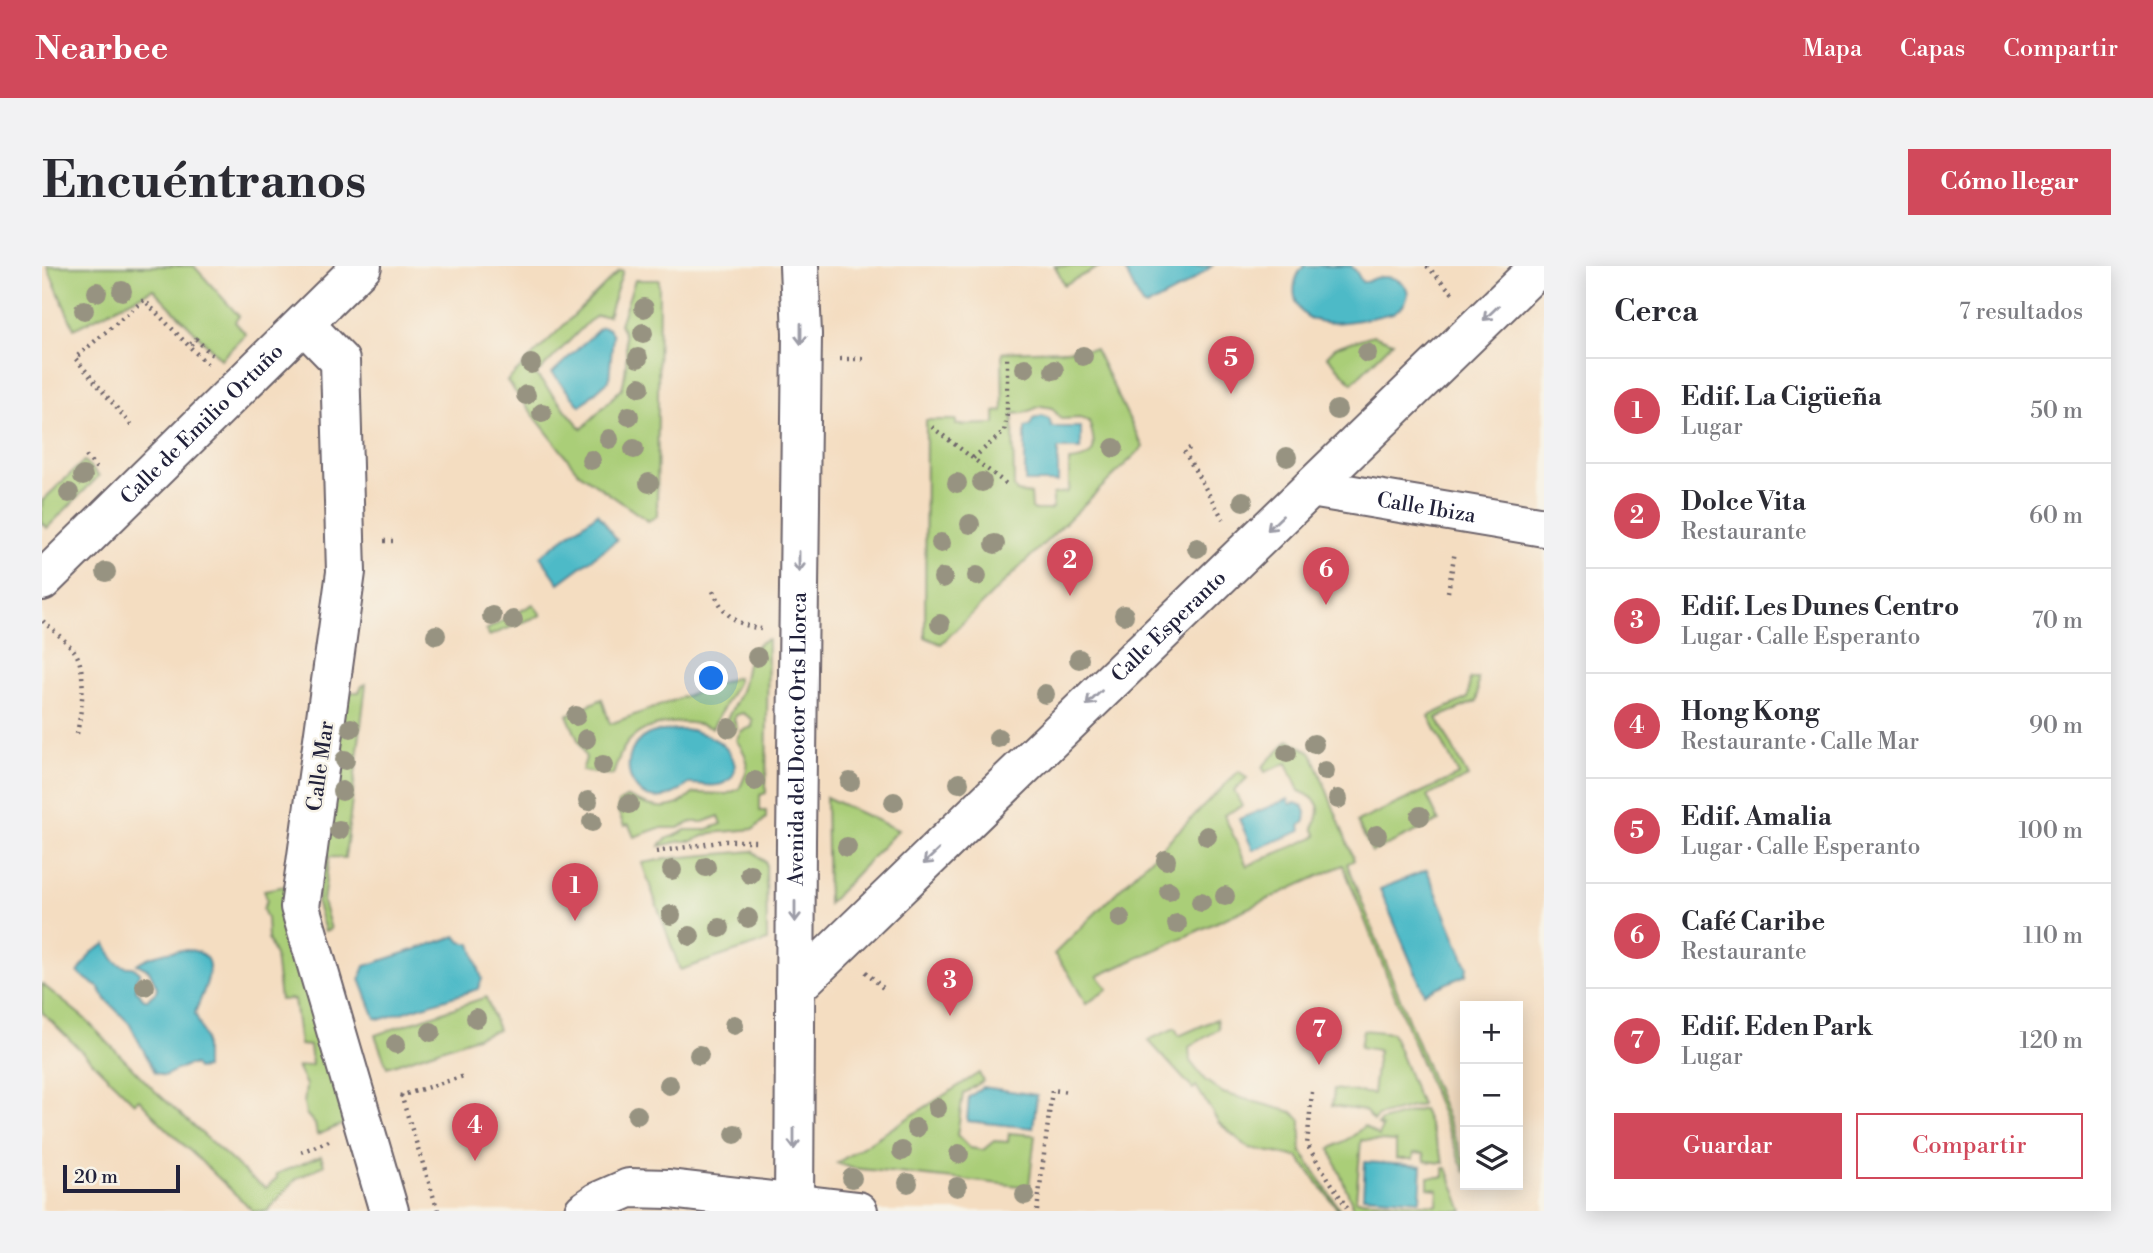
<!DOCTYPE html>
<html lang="es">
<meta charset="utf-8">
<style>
:root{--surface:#fff;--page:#f2f2f3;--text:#2b2b33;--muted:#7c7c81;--line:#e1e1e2;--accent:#d1495b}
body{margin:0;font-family:"Libre Bodoni",serif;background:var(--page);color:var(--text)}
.controls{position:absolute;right:21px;bottom:21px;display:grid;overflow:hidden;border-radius:0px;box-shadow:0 4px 18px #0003}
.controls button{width:63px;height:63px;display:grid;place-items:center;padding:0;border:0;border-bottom:2px solid var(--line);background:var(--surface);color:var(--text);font:35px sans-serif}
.scale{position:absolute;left:21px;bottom:18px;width:117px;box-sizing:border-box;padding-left:7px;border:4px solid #22223b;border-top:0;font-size:19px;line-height:24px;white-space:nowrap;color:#22223b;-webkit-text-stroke:5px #f7f3e8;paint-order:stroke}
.you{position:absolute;left:670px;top:413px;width:24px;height:24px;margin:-18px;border:5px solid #fff;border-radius:50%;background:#1a73e8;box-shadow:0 0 0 10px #1a73e833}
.badge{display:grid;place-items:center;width:46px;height:46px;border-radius:50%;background:var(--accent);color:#fff;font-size:23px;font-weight:700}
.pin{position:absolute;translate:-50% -58px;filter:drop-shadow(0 2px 4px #0008)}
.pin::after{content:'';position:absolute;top:37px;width:24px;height:21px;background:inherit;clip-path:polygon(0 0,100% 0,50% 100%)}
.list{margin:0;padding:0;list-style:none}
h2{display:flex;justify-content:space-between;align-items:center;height:91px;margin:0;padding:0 28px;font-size:30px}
h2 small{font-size:23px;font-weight:400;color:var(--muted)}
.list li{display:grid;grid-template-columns:46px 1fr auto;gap:21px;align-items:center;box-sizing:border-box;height:105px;padding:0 28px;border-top:2px solid var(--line)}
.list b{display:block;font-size:26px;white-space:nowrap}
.list p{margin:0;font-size:23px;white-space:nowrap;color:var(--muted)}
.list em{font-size:23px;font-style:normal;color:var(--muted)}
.actions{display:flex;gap:14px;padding:21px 28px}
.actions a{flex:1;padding:16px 0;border:2px solid var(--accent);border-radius:0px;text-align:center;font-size:24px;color:var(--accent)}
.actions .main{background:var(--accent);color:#fff}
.icon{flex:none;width:38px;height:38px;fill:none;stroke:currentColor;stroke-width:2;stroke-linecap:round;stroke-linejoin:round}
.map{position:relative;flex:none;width:1502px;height:945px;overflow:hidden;border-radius:0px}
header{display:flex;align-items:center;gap:42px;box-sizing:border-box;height:98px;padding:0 35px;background:var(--accent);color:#fff}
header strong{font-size:33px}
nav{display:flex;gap:38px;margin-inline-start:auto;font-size:24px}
.intro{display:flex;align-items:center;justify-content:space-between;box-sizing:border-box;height:168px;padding:0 42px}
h1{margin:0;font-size:49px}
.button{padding:18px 32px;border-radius:0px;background:var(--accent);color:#fff;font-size:24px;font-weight:700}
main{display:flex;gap:42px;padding:0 42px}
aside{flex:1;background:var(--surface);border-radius:0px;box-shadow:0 4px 18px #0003}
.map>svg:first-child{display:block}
.green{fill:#aace78;stroke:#66785a;stroke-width:2;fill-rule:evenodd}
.water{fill:#4dbac7;stroke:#386e81;stroke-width:2}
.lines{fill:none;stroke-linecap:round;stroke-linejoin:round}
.minor-casing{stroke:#6c636a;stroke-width:42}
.path{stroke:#6c636a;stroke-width:4.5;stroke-dasharray:2 5;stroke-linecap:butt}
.minor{stroke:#fff;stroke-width:38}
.tree{fill:#979381}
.oneway{stroke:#9c9ca7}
.labels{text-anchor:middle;stroke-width:5;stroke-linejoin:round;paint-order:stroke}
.street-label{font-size:21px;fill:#22223b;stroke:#f7f3e8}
</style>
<header>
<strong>Nearbee</strong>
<nav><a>Mapa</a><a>Capas</a><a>Compartir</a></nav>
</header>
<div class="intro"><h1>Encuéntranos</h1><a class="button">Cómo llegar</a></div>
<main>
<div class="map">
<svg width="1502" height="945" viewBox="0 0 1502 945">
<rect width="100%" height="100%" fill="#f7f3e8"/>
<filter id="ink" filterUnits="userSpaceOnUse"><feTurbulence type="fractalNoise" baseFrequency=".0143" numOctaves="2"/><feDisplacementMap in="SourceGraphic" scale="14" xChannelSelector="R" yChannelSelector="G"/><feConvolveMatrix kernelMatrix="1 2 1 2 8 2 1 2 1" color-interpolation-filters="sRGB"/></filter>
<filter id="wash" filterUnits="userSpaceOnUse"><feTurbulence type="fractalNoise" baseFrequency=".00686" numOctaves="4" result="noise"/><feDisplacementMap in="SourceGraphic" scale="28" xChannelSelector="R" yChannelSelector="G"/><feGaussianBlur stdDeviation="1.57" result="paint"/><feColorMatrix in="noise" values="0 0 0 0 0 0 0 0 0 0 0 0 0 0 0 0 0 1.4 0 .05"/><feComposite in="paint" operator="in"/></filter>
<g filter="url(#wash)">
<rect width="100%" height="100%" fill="#f4ddc1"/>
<g class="green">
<path d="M5,0H152L197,50L193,56L204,68L179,93L111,23L32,63Z"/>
<path d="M1013,0H1059L1022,19Z"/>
<path d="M577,5H581L566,50H555L546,56L494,109L540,163L580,122C585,104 587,73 578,58L593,14H617L615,250L606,255L536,206L465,115Z"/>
<path d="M1331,69L1351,76L1310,117L1285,90L1294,81Z"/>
<path d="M1053,83L1101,181L899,378L883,371L884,154H914V159L953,158V146L961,145L960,86ZM999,140L1010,142L1019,153L1039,152L1047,155C1055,181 1056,193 1027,195V222L1025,226L1011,228V241L1007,244H993L990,242L989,228L975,226L972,221L971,148L982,147Z"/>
<path d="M42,195L57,210L5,262L0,257V235Z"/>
<path d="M491,338L499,349L447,370L444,364Z"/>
<path d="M726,373L724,527L718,529V545H724V552L712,563L669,567L650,575H639L618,580C623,569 634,572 643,564H663L680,558L677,550L661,556H650L636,562H617L592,571L587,559L582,560L576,545L577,536L586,531C611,543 630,548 652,527L685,528L697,523C708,502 709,494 694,474L699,465L710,461L711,454L701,447L694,449L692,454L695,461L687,471L678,466C685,452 693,439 699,425C706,405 701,382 726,373Z"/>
<path d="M695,411V417L670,462C645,453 607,454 587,475C579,484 575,497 571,509L540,505L544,492L525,449L560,433L568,458Z"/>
<path d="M1428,413H1436L1435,435L1395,452L1426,511L1385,530L1397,555L1330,586L1315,556L1417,509L1387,450L1426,432Z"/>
<path d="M324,418L303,592L287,591L281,636L289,663L283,665L275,638L300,442L308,426H317L320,420Z"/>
<path d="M1247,474L1270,487L1312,594L1305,598L1423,897V907L1301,599L1056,710L1066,723L1044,738L1026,706L1012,688L1197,505L1205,512L1192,525L1200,540L1182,549L1205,600L1275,570L1271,562C1282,543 1278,533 1257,525L1245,497L1223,506L1220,501Z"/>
<path d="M784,531L856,564L786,638Z"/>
<path d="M711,585L724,597L725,675L638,704L600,597L630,592Z"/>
<path d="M244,620L302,858L275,869L273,858L264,848L262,838L264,819L255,801L270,799L268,780L258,779L252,733L238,734L233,690L226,673L225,653L221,643L225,634L222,624Z"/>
<path d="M0,718L42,752L113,825L209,912L224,922L235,912L234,908L279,890L282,899L254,913L225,945H211L120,858L97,833L92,837L0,746Z"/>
<path d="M444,731L456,764L345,801L333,769Z"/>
<path d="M1175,753L1177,763L1147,781L1148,795L1163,814L1181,827L1250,846L1259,854V885L1299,945H1297L1256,891L1207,882L1177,857L1154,820L1151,823L1106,774L1133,762L1137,770Z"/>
<path d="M1321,764L1350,767L1379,839L1335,850L1332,855L1323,845L1290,840L1292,823L1331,828L1336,784L1318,781Z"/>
<path d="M937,807L941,815L921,828L915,869L928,882L941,884L952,875L966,876L967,867L993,869L987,921L809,902L795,897Z"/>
<path d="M1381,843L1402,897L1383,895L1382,888L1372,887L1371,893H1354V876L1319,874L1314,934L1395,939L1396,923L1386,922V911H1402V902H1405L1421,945H1313L1288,883L1311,870L1322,860L1337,870L1340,861L1336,859L1339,855Z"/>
</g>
<g class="water">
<path d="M1093,0H1170L1140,22L1104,41L1100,39L1083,4Z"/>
<path d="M1262,0H1309L1314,5L1320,16H1324C1349,0 1387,25 1351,47C1324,52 1260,73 1253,31C1251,20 1254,8 1262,0Z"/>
<path d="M559,61L567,63L571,69L567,114L538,140L510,107Z"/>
<path d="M1000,150L1007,153L1010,161H1039V183H1016V216H983V161L988,160L991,153Z"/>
<path d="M556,247L575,274L517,317L498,290Z"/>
<path d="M649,464C656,467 663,468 670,472C687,479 706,507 680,518C669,522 659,517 647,518C592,562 567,489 605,469C617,463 635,465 649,464Z"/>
<path d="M1246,533L1248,538L1254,537L1261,540L1264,546L1263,555L1258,560L1259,565L1211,584L1197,553Z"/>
<path d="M1385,604L1425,700L1424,709L1382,727L1338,623Z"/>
<path d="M414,670L419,676L429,678L440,713L436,723L340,753L333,752L318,713L323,700Z"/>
<path d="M64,678C70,692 74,702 91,701L98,707L94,713V724L102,733H106L114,726L115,721L107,704L95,698C108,687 165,672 167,700C168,715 158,733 153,747L163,773V802L155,803L152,799H145L122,810L113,806L87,757L65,735L57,722L36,707L49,687Z"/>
<path d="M941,821L995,829L991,862L925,855L927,831Z"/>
<path d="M1323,896L1380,900L1378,934L1321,930Z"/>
</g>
</g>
<g filter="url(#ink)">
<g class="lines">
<g class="minor-casing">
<g id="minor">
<path d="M262,58L298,95L304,306L258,641L347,945"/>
<path id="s1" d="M1269,222L1502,261"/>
<path id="s2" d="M0,315L320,0"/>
<path id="s3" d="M753,722L1498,0"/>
<path d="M542,945L555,936L587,922L627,923L816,945"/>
<path id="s4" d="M752,945L754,575L760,68L757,0"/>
</g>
</g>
<g class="path">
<path d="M1385,0L1413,30"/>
<path d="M798,93H825"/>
<path d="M165,98L147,80L154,73L172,91"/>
<path d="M89,159L33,92L102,34L147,80"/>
<path d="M890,161L967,220"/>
<path d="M1148,182L1142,185L1181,253"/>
<path d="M44,190L56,204"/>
<path d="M931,192L962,166L965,148V91"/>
<path d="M342,275H356"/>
<path d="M671,325C682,349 693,358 719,363"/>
<path d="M1406,326L1413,285"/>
<path d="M1,355C11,365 25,375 33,386C46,406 39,446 35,468"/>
<path d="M614,586L683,575H717"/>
<path d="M824,706L841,722"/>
<path d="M1270,826L1265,879L1307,945"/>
<path d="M359,829L396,945"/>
<path d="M358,830L422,810"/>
<path d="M259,886L287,875"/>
<path d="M995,945L1010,824L1027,826"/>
</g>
<use href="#minor" class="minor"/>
</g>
<g class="tree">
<circle cx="80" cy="25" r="10"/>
<circle cx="55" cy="26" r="10"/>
<circle cx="602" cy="42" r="10"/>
<circle cx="42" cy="44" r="10"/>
<circle cx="601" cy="67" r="10"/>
<circle cx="1325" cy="87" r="10"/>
<circle cx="1041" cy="90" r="10"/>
<circle cx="596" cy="92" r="10"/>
<circle cx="489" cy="98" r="10"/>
<circle cx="983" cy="102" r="10"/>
<circle cx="1012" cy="104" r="10"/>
<circle cx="598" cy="121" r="10"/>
<circle cx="484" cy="129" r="10"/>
<circle cx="1295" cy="144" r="10"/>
<circle cx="500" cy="147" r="10"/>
<circle cx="587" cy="150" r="10"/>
<circle cx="567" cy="173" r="10"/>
<circle cx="1072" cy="182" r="10"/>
<circle cx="592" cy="183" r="10"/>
<circle cx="1245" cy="191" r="10"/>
<circle cx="549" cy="194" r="10"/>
<circle cx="41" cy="210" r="10"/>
<circle cx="940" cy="216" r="10"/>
<circle cx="607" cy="217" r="10"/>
<circle cx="915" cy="217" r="10"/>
<circle cx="27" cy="227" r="10"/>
<circle cx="1201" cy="235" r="10"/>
<circle cx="928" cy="258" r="10"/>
<circle cx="899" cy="277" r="10"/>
<circle cx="953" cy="278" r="10"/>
<circle cx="1155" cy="282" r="10"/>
<circle cx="64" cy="306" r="10"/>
<circle cx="935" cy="310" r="10"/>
<circle cx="901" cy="312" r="10"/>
<circle cx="1082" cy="349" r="10"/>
<circle cx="450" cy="350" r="10"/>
<circle cx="471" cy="354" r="10"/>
<circle cx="898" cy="358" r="10"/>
<circle cx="394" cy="369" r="10"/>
<circle cx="715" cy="391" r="10"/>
<circle cx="1037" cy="393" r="10"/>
<circle cx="1003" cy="428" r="10"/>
<circle cx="534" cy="450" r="10"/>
<circle cx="309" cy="462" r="10"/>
<circle cx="687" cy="462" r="10"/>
<circle cx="956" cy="472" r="10"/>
<circle cx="544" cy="473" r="10"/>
<circle cx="1272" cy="478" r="10"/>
<circle cx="1245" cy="487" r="10"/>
<circle cx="303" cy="494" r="10"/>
<circle cx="561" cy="499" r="10"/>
<circle cx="1283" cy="505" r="10"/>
<circle cx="713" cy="515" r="10"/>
<circle cx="808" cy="516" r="10"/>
<circle cx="917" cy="517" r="10"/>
<circle cx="300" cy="525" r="10"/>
<circle cx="1296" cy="533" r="10"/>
<circle cx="546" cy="535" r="10"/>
<circle cx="852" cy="536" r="10"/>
<circle cx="587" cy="538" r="10"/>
<circle cx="1378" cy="550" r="10"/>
<circle cx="550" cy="556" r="10"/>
<circle cx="297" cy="564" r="10"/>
<circle cx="1335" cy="569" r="10"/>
<circle cx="1165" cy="570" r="10"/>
<circle cx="805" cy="581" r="10"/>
<circle cx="1124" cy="594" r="10"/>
<circle cx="664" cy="601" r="10"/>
<circle cx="630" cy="604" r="10"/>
<circle cx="708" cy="608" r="10"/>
<circle cx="1127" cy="625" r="10"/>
<circle cx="1183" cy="630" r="10"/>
<circle cx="1159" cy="636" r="10"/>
<circle cx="629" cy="649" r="10"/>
<circle cx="706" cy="652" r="10"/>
<circle cx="1078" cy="652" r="10"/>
<circle cx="1135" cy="658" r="10"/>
<circle cx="678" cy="662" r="10"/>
<circle cx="648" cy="670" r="10"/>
<circle cx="103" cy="720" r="10"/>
<circle cx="434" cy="752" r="10"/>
<circle cx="692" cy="759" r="10"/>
<circle cx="389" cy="766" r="10"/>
<circle cx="354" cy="778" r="10"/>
<circle cx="657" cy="789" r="10"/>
<circle cx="627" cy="819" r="10"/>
<circle cx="895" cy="842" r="10"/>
<circle cx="595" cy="849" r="10"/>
<circle cx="874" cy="862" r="10"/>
<circle cx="693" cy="868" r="10"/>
<circle cx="860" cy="885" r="10"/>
<circle cx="917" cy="888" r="10"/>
<circle cx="810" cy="912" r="10"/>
<circle cx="866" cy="917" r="10"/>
<circle cx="915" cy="921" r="10"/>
<circle cx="983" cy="929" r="10"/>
</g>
<defs><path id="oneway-shaft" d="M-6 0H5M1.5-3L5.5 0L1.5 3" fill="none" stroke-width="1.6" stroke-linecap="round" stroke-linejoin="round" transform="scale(1.75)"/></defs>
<g class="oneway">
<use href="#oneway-shaft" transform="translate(1449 47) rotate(136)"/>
<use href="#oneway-shaft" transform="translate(759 68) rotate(90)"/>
<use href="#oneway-shaft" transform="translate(1233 257) rotate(136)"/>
<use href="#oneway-shaft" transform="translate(757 296) rotate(90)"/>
<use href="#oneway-shaft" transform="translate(1052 432) rotate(136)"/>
<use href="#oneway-shaft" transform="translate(889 591) rotate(136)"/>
<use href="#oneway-shaft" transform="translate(753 646) rotate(90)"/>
<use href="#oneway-shaft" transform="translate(752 873) rotate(90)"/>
</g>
</g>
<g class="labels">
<g class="street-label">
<text dy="7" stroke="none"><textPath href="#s2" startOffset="224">Calle de Emilio Ortuño</textPath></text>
<text dy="7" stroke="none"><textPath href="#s1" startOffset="117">Calle Ibiza</textPath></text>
<text dy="7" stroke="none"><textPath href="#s3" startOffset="520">Calle Esperanto</textPath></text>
<text dy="7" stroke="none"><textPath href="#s4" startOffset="472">Avenida del Doctor Orts Llorca</textPath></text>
<text transform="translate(278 500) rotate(-82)" y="7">Calle Mar</text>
</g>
</g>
</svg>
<div class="controls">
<button>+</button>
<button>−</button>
<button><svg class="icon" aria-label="layers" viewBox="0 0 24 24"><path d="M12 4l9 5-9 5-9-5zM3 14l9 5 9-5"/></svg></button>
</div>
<div class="scale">20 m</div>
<div class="you"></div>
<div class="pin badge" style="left:533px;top:655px">1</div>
<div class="pin badge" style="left:1028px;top:330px">2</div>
<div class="pin badge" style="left:908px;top:750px">3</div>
<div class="pin badge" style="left:433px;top:895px">4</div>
<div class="pin badge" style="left:1189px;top:128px">5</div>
<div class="pin badge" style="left:1284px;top:339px">6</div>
<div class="pin badge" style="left:1277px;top:799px">7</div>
</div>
<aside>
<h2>Cerca<small>7 resultados</small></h2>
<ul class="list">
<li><span class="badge">1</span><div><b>Edif. La Cigüeña</b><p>Lugar</p></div><em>50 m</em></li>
<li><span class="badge">2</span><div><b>Dolce Vita</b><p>Restaurante</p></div><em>60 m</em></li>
<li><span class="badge">3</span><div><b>Edif. Les Dunes Centro</b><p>Lugar · Calle Esperanto</p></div><em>70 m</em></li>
<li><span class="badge">4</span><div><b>Hong Kong</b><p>Restaurante · Calle Mar</p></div><em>90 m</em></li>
<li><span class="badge">5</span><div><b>Edif. Amalia</b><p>Lugar · Calle Esperanto</p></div><em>100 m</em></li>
<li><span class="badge">6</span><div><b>Café Caribe</b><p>Restaurante</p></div><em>110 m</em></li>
<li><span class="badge">7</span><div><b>Edif. Eden Park</b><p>Lugar</p></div><em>120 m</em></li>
</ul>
<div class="actions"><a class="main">Guardar</a><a>Compartir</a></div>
</aside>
</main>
